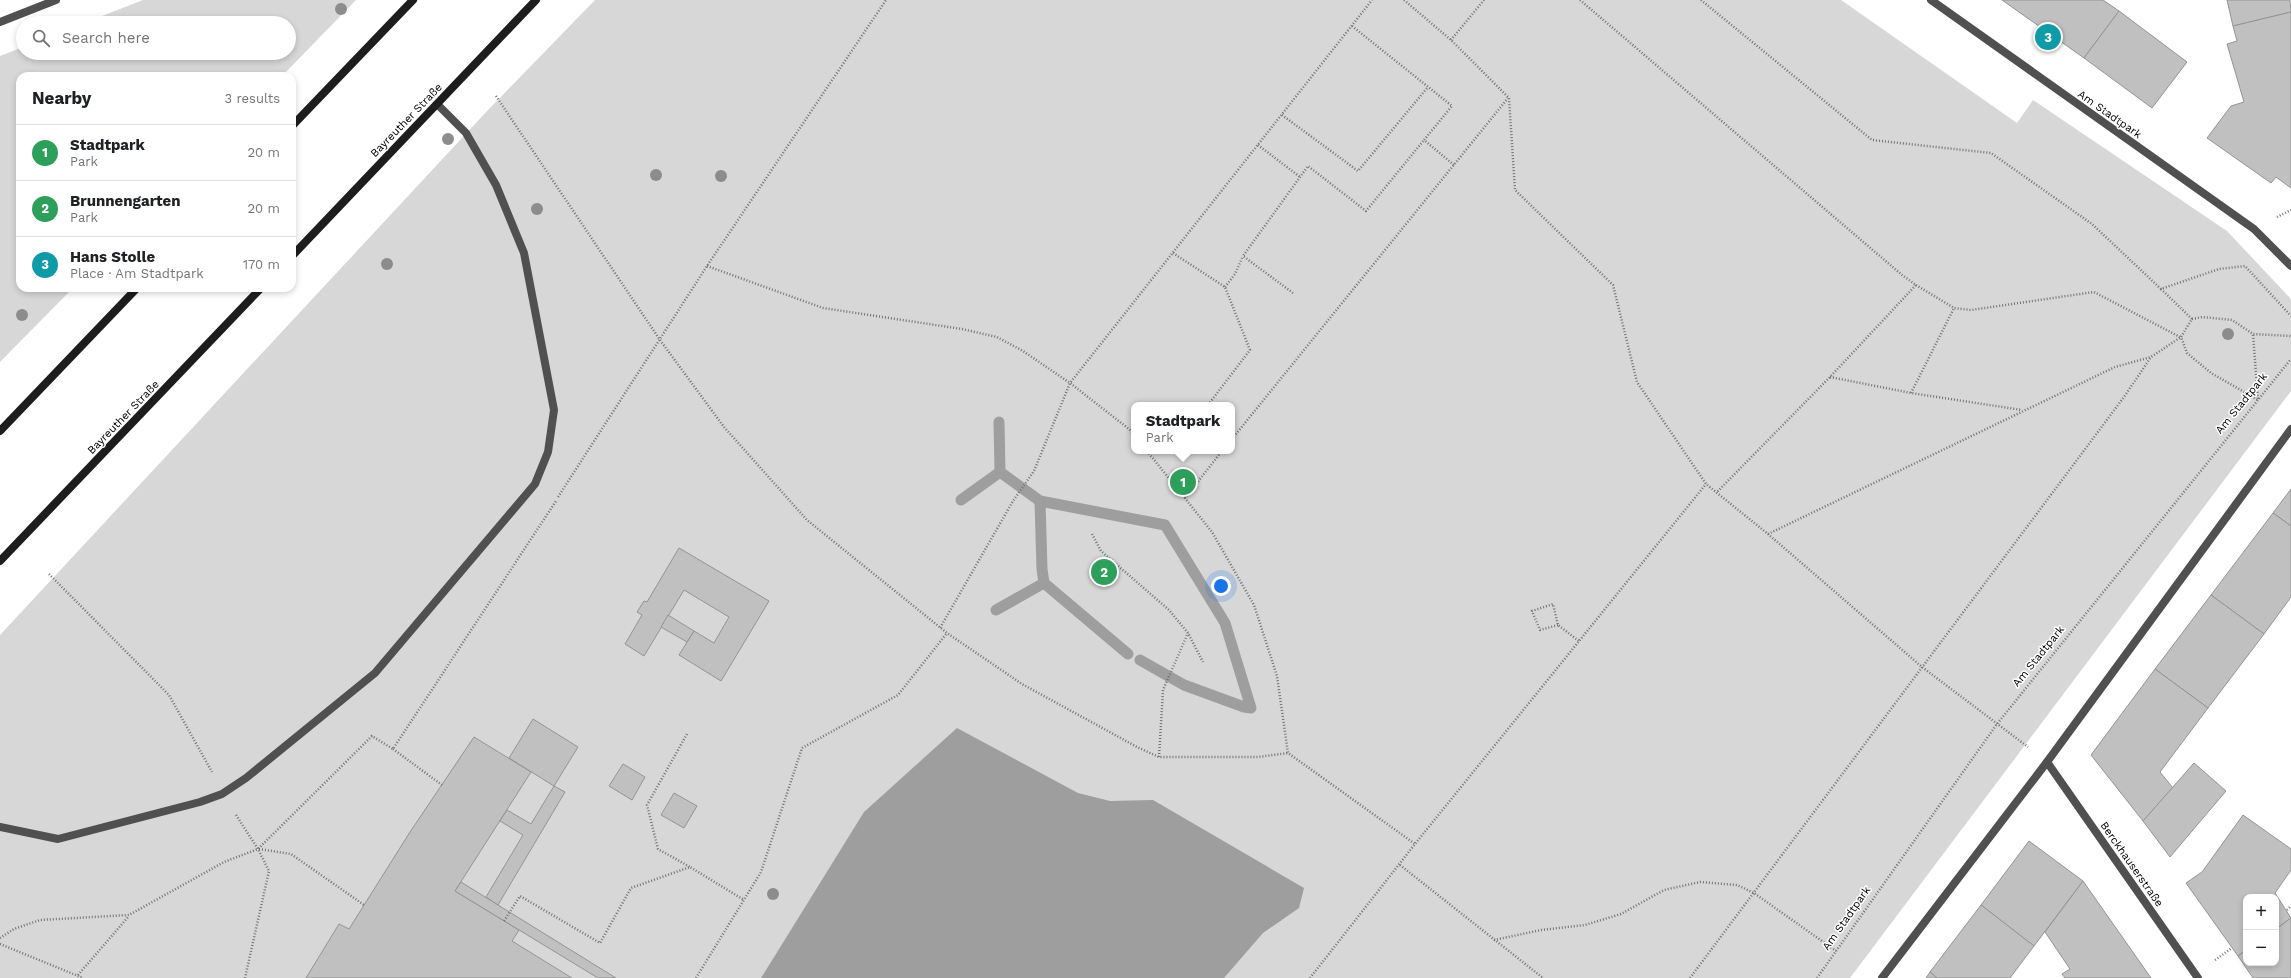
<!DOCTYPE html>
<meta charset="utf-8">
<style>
:root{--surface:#fff;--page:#f2f2f2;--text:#202124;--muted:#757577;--line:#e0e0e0;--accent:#1a73e8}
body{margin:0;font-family:"Work Sans",sans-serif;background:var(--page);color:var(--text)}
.controls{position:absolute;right:12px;bottom:12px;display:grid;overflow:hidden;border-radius:8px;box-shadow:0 2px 6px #0003}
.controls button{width:36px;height:36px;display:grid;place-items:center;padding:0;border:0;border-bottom:1px solid var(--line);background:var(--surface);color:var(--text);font:20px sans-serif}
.you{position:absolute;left:1221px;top:586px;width:14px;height:14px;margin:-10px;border:3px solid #fff;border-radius:50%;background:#1a73e8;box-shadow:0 0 0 6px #1a73e833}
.badge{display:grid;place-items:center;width:26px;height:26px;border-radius:50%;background:var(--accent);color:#fff;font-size:13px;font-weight:700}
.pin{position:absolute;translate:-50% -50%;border:2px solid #fff;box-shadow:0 1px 4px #0006}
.popup{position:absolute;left:1131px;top:402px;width:104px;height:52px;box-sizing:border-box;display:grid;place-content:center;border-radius:8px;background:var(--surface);filter:drop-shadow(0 1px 3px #0005);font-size:13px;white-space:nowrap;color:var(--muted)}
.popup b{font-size:15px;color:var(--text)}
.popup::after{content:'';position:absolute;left:50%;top:100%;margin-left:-8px;border:8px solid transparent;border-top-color:var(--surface)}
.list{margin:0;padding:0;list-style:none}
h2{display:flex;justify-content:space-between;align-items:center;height:52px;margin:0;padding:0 16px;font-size:17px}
h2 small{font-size:13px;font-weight:400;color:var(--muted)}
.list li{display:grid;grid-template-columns:26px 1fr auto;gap:12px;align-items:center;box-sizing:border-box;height:56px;padding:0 16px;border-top:1px solid var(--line)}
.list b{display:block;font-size:15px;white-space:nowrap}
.list p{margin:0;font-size:13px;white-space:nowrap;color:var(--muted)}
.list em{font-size:13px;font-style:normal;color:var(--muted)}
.icon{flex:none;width:22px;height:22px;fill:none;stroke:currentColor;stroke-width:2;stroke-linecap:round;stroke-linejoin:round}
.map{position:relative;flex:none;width:2291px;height:978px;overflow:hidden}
.search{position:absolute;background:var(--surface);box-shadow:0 2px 6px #0003;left:16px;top:16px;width:280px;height:44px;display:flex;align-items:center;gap:10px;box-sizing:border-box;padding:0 14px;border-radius:22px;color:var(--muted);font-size:15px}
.panel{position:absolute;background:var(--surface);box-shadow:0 2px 6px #0003;left:16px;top:72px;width:280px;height:220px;border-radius:12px}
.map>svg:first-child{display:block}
.green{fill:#d7d7d7;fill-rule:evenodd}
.water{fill:#9e9e9e}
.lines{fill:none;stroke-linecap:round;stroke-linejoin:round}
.stream{stroke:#9e9e9e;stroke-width:11}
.building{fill:#c0c0c0;stroke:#949494}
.path{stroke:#727272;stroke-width:2.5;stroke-dasharray:1 2;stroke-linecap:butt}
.service{stroke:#505050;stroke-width:8}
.minor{stroke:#505050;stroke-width:8}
.secondary{stroke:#1d1d1d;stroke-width:8}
.tree{fill:#8c8c8c}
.labels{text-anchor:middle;stroke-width:3;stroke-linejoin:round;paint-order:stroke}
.street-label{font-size:11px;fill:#000;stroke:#fff}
</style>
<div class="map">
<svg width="2291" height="978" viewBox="0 0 2291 978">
<rect width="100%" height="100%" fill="#fff"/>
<g class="green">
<path d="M143,0H356L282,76H20V288H73L0,362V56L23,47V53H289V23H84Z"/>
<path d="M595,0H1841L2017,123L2033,100L2227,231L2291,299V391L1850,978H0V635L488,110ZM1134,405H1232V451H1134Z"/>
</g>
<path class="water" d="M957,728L1078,793L1110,801L1153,800L1304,888L1299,908L1263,933L1224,978H761L864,812Z"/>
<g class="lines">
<g class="stream">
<path d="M999,422L1000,472"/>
<path d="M1000,472L1040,501L1165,525L1225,623L1251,708L1244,707L1184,685L1140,660"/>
<path d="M961,500L1000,472"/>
<path d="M1040,501L1042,569L1044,583L1128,654"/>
<path d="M996,610L1044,583"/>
</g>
</g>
<g class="building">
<path d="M2002,0H2103L2119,11L2084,58Z"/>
<path d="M2227,0H2290L2291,12L2233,26Z"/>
<path d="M2119,11L2187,62L2152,108L2084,58Z"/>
<path d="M2291,12V188L2276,177L2271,183L2207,138L2231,106L2244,102L2227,44L2237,41L2233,26Z"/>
<path d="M2291,489V526L2273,513Z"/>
<path d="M2273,513L2291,526V597L2264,634L2211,595Z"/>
<path d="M679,548L769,601L721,681L679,655L694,631L714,643L729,617L684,590L644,656L625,644L642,615L637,612L644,601L647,602Z"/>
<path d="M2211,595L2264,634L2208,708L2155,669Z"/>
<path d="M668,615L694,631L687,642L661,627Z"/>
<path d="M2155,669L2208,708L2160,772L2173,788L2143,821L2091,755Z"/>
<path d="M533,719L578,747L554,786L509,758Z"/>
<path d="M474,737L531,772L455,891L519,930L512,941L572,978H306L339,924L349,929L410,832Z"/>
<path d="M2194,763L2226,791L2170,857L2143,821Z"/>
<path d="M623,764L645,777L632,800L609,786Z"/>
<path d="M554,786L565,792L498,905L486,897L523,835L500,821L507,810L531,824Z"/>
<path d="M674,793L697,806L684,828L661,815Z"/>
<path d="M2243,815L2291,849V870L2275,893L2291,918L2276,929V897H2246V950L2238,956L2186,883L2202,872Z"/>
<path d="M2029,841L2083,881L2034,946L1981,905Z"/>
<path d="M2083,881L2151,978H2065L2062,974L2070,969L2045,932Z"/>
<path d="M461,882L498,905L616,978H598L455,891Z"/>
<path d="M1981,905L2034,946L2010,978H1937L1930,972Z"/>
<path d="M2291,918V978H2253L2238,956L2246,950V963H2276V929Z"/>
<path d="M1930,972L1937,978H1926Z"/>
</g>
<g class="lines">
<g class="path">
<path d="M1404,0L1451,40L1509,98L1515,190L1613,285L1637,382L1706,484L1768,534L1922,667L2028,747"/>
<path d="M1580,0L1902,275L1916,285L1830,377L1716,493"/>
<path d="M1701,0L1872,140L1991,153L2092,224L2161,289L2219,269L2245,266L2291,316"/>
<path d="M1352,26L1452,106L1424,140L1454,165"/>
<path d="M1451,40L1484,0"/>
<path d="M496,96L660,340L724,427L807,520L947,633L1022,684L1137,747L1159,757H1258L1288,753"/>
<path d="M1282,115L1358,171L1428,87"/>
<path d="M1258,145L1300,177"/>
<path d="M2277,217L2291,210"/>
<path d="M1173,253L1225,287L1250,350L1208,405"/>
<path d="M707,266L823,308L962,329L997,337L1023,351L1070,383L1034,471L1013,501L940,628"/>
<path d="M1916,285L1954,308L1971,310L2094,292L2180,337"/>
<path d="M1225,287L1235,274L1243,256"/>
<path d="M2161,289L2192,319L2181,337L2187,353L2211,373L2258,400L2253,334"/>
<path d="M1293,293L1243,256L1308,166L1366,211L1424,140"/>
<path d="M2192,319L2202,317L2232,320L2253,334L2291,336"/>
<path d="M1830,377L1911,393L2022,410"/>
<path d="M1911,393L1954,308"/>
<path d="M1134,435L1129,429L1070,383L1372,0"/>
<path d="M1232,439L1508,98"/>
<path d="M1147,451L1212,532L1254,605L1277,676L1288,753L1415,844"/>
<path d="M558,497L707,266L886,0"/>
<path d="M1185,498L1222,451"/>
<path d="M1092,534L1101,551L1169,610L1188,633L1203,662"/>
<path d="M1768,534L2115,367L2151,357L2181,337"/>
<path d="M49,574L169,695L212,772"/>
<path d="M1558,625L1540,630L1532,611L1553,604L1558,625L1580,642"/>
<path d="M687,734L647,805L658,849L690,867"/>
<path d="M393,749L442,785"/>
<path d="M1159,757L1163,690L1188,633"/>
<path d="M236,815L258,849L269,871L245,978"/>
<path d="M259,849L291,854L364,905"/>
<path d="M1400,865L1543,978"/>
<path d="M2287,910L2291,906"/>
<path d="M504,921L520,896L600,943L631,888L690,867L744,900"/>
<path d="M0,938L14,929L40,920L129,915L224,862L258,849L372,736L393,749L556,501"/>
<path d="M1494,940L1541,930L1585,925L1621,914L1664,890L1700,882L1737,885L1754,893L1836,951"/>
<path d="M0,944L83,978"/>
<path d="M2215,960L2232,948"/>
<path d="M78,975L129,916"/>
<path d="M696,978L761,872L802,748L898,695L947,633"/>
<path d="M1310,978L1415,844L1706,484"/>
<path d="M1690,978L2124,397L2151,357"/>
<path d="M1817,978L1997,724L2291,359"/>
</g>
<path class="service" d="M0,827L58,839L200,802L222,794L246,778L375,673L535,484L548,452L554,410L524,253L496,185L466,133L437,104"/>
<g class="minor">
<path d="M1931,0L2254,229L2291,266"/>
<path d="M0,22L56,0"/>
<path d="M2047,762L2198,978"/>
<path d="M1882,978L2047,762L2291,429"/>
</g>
<g class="secondary">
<path d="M292,126L413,0"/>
<path d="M292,256L536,0"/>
<path d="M0,431L137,288"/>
<path d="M0,561L261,288"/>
</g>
</g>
<g class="tree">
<circle cx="341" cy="9" r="6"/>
<circle cx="448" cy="139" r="6"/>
<circle cx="656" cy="175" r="6"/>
<circle cx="721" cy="176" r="6"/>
<circle cx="537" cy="209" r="6"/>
<circle cx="387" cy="264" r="6"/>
<circle cx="22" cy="315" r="6"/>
<circle cx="2228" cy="334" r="6"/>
<circle cx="773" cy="894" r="6"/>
</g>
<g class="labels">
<g class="street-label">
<text transform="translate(2110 114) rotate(35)" y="4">Am Stadtpark</text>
<text transform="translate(406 120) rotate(-46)" y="4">Bayreuther Straße</text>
<text transform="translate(2241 403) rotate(-51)" y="4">Am Stadtpark</text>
<text transform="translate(123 417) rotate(-46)" y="4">Bayreuther Straße</text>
<text transform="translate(2038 656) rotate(-51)" y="4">Am Stadtpark</text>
<text transform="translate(2132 864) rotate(55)" y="4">Berckhauserstraße</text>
<text transform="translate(1846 918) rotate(-55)" y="4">Am Stadtpark</text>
</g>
</g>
</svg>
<div class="controls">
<button>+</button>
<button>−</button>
</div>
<div class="you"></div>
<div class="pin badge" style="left:1183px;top:482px;background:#2e9e5b">1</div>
<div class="popup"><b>Stadtpark</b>Park</div>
<div class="pin badge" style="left:1104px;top:572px;background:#2e9e5b">2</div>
<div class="pin badge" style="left:2048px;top:37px;background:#0f9aa8">3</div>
<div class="search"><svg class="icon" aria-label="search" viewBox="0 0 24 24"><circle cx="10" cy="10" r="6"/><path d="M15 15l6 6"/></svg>Search here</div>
<section class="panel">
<h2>Nearby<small>3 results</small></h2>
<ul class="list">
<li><span class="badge" style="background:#2e9e5b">1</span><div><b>Stadtpark</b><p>Park</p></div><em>20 m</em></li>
<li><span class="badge" style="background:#2e9e5b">2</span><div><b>Brunnengarten</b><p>Park</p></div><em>20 m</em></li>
<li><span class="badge" style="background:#0f9aa8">3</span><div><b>Hans Stolle</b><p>Place · Am Stadtpark</p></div><em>170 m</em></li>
</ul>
</section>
</div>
